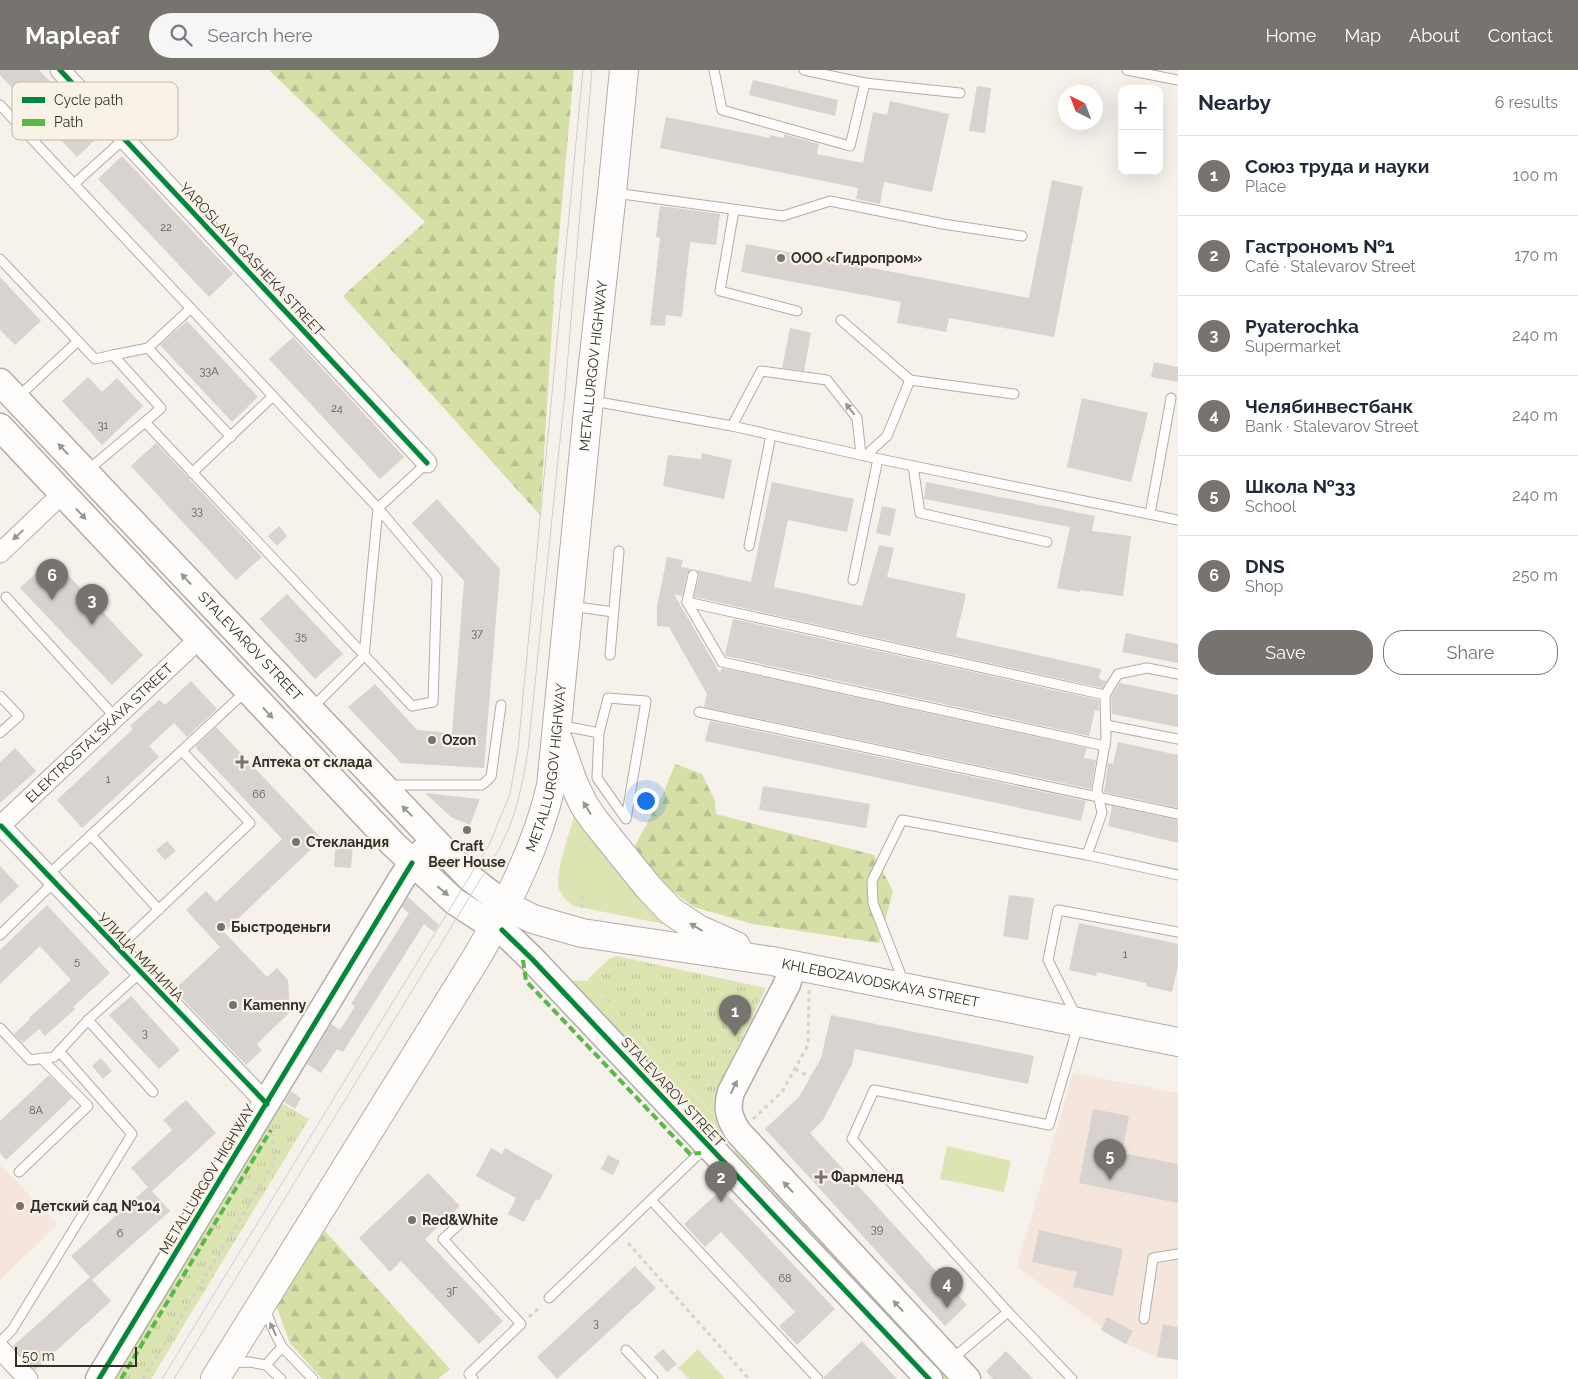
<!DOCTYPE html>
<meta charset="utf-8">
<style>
:root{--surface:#fff;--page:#f6f6f7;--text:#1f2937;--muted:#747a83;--line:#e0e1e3;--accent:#77736e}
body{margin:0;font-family:Raleway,sans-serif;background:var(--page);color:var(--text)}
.controls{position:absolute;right:15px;top:15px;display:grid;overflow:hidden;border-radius:10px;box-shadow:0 5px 20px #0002}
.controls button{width:45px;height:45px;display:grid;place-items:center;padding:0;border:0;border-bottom:1px solid var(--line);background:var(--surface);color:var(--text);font:25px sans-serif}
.compass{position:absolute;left:1058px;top:15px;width:45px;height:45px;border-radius:50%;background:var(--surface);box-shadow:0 5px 20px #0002;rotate:318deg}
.scale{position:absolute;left:15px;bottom:12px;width:122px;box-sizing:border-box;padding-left:5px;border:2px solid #322f2a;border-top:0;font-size:14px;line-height:18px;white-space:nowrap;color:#322f2a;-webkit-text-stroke:4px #fbf2e7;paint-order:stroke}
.you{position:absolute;left:645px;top:730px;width:18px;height:18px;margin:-12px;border:4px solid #fff;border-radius:50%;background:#1a73e8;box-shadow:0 0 0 8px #1a73e833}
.badge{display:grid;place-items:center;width:32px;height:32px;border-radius:50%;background:var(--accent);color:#fff;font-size:16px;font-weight:700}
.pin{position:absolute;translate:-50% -41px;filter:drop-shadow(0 1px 2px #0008)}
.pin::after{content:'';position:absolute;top:26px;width:18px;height:15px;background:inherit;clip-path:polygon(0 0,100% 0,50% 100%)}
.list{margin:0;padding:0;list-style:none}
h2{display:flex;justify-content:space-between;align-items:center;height:65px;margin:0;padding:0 20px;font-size:21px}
h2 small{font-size:16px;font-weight:400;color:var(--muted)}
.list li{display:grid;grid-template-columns:32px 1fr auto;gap:15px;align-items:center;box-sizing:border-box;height:80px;padding:0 20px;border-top:1px solid var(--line)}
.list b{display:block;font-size:19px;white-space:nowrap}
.list p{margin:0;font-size:16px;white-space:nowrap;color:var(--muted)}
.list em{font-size:16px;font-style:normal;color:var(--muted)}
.actions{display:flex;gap:10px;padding:15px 20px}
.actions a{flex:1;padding:11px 0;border:1px solid var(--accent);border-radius:20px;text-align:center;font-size:18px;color:var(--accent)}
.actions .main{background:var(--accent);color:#fff}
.icon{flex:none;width:28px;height:28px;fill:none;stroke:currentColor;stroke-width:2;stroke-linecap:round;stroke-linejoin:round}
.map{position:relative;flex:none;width:1178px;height:1309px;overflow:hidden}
header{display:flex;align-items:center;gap:30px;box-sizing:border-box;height:70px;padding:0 25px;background:var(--accent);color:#fff}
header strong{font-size:24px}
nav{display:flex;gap:28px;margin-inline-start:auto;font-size:18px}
.search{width:350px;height:45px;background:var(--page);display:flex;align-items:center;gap:12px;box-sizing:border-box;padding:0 18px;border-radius:28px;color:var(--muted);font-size:19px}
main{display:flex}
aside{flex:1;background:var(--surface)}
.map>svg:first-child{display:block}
.education{fill:#f5e6dd}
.grass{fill:#dce5b2}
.forest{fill:url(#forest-firs)}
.park{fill:url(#park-tufts)}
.building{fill:#d8d3cf}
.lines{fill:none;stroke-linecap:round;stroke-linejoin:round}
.lane-casing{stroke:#b1ada9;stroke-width:11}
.street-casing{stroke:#b1ada9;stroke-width:21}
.secondary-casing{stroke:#b1ada9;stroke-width:29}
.primary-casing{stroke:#b1ada9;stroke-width:30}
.path{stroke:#d3d2cf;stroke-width:3;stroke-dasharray:4 4;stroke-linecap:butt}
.lane{stroke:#fefdfc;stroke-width:9}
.street{stroke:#fefdfc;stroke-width:19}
.secondary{stroke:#fefdfc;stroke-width:26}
.primary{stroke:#fefdfc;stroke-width:28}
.tram{stroke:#cecdcc;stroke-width:1}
.quiet{stroke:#58b947;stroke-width:4;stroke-dasharray:8 4;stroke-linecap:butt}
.cycleway-casing{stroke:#fbf2e7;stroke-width:8}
.cycleway{stroke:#00873e;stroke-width:5}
.oneway{fill:#989693}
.poi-dot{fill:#77736e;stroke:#fbf2e7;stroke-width:2}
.labels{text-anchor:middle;stroke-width:4.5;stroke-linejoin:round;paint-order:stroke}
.number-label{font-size:11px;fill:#5c5853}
.poi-label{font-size:14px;font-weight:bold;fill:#322f2a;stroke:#fbf2e7;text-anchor:start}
.street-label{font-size:14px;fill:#322f2a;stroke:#fbf2e7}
.key{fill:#fbf2e7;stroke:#bfb8ae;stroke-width:1}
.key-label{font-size:14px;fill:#322f2a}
</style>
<header>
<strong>Mapleaf</strong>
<div class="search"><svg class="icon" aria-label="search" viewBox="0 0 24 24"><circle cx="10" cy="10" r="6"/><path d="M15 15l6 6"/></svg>Search here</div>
<nav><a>Home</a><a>Map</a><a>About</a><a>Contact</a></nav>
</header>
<main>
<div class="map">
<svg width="1178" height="1309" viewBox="0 0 1178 1309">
<defs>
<pattern id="forest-firs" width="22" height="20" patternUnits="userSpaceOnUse" patternTransform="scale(1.25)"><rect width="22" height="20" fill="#d5dfa6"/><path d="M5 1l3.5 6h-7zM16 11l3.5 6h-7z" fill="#b7c08f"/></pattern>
<pattern id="park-tufts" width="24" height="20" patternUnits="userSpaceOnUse" patternTransform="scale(1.25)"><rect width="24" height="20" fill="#dce5b2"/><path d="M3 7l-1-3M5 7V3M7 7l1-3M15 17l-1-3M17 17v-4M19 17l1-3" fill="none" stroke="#bdc599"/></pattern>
</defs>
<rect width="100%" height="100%" fill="#f6f1eb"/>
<g class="education">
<path d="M1073,1003L1178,1023V1290L1157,1287L1126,1274L1017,1197Z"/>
<path d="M0,1095L58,1154L0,1210Z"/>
</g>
<g class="grass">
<path d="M575,743L684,858L574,836C568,832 562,826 559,819C554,806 571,758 575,743Z"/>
<path d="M562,910L588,911L725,1057L709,1068Z"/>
<path d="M739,1076L959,1309H935L731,1084Z"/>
<path d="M947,1076L1011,1091L1004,1122L940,1109Z"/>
<path d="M698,1279L725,1309H689L678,1298Z"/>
</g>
<g class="forest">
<path d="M269,0H574L555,210L540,445L343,226L425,152Z"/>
<path d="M675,694L702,704L715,731L716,744L874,785L893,821L879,873L753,854L694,837L663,814L632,781L664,722Z"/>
<path d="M325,1161L450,1299L438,1309H322L290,1273L276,1235Z"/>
</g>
<g class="park">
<path d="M616,886L766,918L718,1017L714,1034V1045L588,911L589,908L609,889Z"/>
<path d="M273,1028L309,1049L151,1309H102Z"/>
</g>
<g class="building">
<path d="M0,0H39L100,65L77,87L0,5Z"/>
<path d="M753,10L838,30L835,46L749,25Z"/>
<path d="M977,16L991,18L985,63L969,61Z"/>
<path d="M890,31L949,44L932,122L884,112L880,134L856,129L858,118L660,78L666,47L770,68V65L784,68V64L790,66L819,74L817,84L863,93L873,42L887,45Z"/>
<path d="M122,86L233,204L209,227L98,109Z"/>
<path d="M1052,110L1083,117L1054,267L949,248L946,262L897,253L901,232L741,202L746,174L1029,228Z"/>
<path d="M660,136L720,144L716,175L690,172L682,247L666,245L665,256L650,255L660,168L656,167Z"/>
<path d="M0,207L41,251L15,275L0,260Z"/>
<path d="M187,251L258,327L232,352L160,275Z"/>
<path d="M790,258L811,263L804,301L782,298Z"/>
<path d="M293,267L404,387L380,409L269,289Z"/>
<path d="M1154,292L1178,297V312L1151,307Z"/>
<path d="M88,307L102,322L117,308L143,336L102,375L62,331Z"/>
<path d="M1082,328L1148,343L1131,412L1067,397Z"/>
<path d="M156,373L262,487L236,510L131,396Z"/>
<path d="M702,383L732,390L724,429L663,416L668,385L701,389Z"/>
<path d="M772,412L854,429L847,462L788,450L774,517L862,536L879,475L894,478L887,507L966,524L956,567L1101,599L1099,609L1107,611L1102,618L694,527L699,506L697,500L751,512Z"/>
<path d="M926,412L1095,446L1092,461L1131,466L1123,526L1080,520V522L1057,518L1070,457L924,429Z"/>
<path d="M437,429L500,499L484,698L401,693L348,637L375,614L417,660L452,663L464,511L412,453Z"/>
<path d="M882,436L896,439L890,466L876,463Z"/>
<path d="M279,456L287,466L277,476L268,466Z"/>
<path d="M667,487L683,490L681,497L691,499L687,504L682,526L674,524L720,603L722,598L1087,678L1084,688L1096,690L1091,719L704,637L707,624L669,557L657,556V536Z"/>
<path d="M52,488L143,585L112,615L20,518Z"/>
<path d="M287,524L343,584L315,609L260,549Z"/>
<path d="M733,549L1099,630V641L1095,640L1089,666L726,586L725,584Z"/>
<path d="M1126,563L1178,574V593L1122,582Z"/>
<path d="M191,611L217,639L187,667L174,653L149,676L159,687L82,758L57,730L133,659L130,656L159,630L165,635Z"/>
<path d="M1120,613L1178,625V657L1112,644L1111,627Z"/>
<path d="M710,651L1086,731L1081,751L705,671Z"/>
<path d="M216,657L322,769L224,862L267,907L277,898L288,910L290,942L257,974L262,980L246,995L174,920L220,877L186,840L206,821L216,832L282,769L197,679L196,676Z"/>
<path d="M1118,672L1178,685V738L1104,722L1108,693L1113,694Z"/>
<path d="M15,678L36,701L0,733V692Z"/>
<path d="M763,716L870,734L866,758L759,740Z"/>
<path d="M425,723L480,729L470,755L451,747Z"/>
<path d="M1112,736L1178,750V773L1108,756Z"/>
<path d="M167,771L176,781L165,790L156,780Z"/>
<path d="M336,772L353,774L351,798L334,797Z"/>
<path d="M0,796L19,816L0,834Z"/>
<path d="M1009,825L1034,828L1028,870L1003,866Z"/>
<path d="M408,827L439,855L434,862L424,854L343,982L337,979L321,1003L307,994L331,954L340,960L355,936L351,934L409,843L402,837Z"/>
<path d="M47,835L110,903L73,937L75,939L45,966L39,959L23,973L14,964L30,949L29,948L71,910L40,876L0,914V880Z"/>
<path d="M1079,853L1178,874V895L1172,922L1146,916V913L1097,902L1096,906L1069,900Z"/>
<path d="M131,926L180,980L159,999L109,945Z"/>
<path d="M831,945L1034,986L1028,1014L855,979L852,994L823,1050L810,1063L967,1235L945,1256L765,1059L799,1027L821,988Z"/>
<path d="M101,988L112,1001L103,1009L92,996Z"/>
<path d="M49,1005L72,1028L6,1090L0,1083V1051Z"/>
<path d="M291,1021L301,1028L295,1039L284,1032Z"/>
<path d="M186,1030L216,1063L152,1121L170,1141L92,1210L111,1231L35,1300L13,1276L90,1207L71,1186L148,1117L131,1098L172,1060L163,1050Z"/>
<path d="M1093,1039L1129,1046L1122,1083L1178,1094V1133L1079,1113Z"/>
<path d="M491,1078L502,1084L505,1078L553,1105L539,1131L536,1129L524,1152L508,1144L516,1128L476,1106Z"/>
<path d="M608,1085L620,1091L613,1105L601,1099Z"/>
<path d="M428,1103L460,1136L425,1169L503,1251L479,1274L401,1191L390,1202L359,1168Z"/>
<path d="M722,1119L835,1239L797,1275L779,1256L795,1242L721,1162L705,1177L684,1154Z"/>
<path d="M1039,1160L1123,1179L1113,1226L1073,1217L1077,1202L1032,1192Z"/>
<path d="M635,1196L656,1218L557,1309L537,1287Z"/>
<path d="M1107,1247L1133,1261L1126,1274L1101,1260Z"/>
<path d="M1163,1254L1178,1257V1290L1157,1287Z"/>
<path d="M862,1271L897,1309H824V1307Z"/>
<path d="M663,1279L677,1294L667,1302L654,1287Z"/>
<path d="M1006,1281L1033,1309H993L986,1301Z"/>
</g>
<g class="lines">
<g class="lane-casing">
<g id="lane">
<path d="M714,0L722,40L850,76L865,13"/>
<path d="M804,0L865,13L960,23"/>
<path d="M1127,0L1178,10"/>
<path d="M0,35L378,438L437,508L433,632L412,636L145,352L161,338L113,285L95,289L0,189"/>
<path d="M74,114L124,69"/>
<path d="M615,123L783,146L830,131L943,154L1022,166"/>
<path d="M734,140L720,221L797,241"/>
<path d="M841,250L910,310"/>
<path d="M148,278L231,367"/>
<path d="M113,285L148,278L191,238"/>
<path d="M18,327L78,271"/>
<path d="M593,331L732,356L865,386L1178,450"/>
<path d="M732,356L761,301L827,310L857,348L861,385"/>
<path d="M865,386L887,366L910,310L1014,324"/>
<path d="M913,396L920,443L1047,472"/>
<path d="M88,400L145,352"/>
<path d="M192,403L273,326"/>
<path d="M1150,444L1171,328"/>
<path d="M749,476L771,365"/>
<path d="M693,505L687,532L722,592L1105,676"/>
<path d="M853,510L878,389"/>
<path d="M6,527L115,647"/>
<path d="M687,532L1105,625"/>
<path d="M571,536L613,542"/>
<path d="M610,585L619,481"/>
<path d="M0,626L19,646L0,663"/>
<path d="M313,637L364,586L378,438L427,393"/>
<path d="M699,642L1178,744"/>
<path d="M559,655L599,663L597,708L626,749L646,631L608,628L599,663"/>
<path d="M1106,655L1178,669"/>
<path d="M389,715H482L491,707L501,635"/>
<path d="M91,765L159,840"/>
<path d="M1087,785L1178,805"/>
<path d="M48,805L245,622"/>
<path d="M0,865L54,812"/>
<path d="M117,879L250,753L182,681"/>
<path d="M904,913L873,833L872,811L902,750L1087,785L1102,743L1097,720L1106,668L1105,625L1118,604L1147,598L1178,604"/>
<path d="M88,950L153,1022"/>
<path d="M0,958L30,990L54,987L88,950L140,903"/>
<path d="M19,1102L88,1036L41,988"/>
<path d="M651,1130L818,1309"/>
<path d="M466,1148L443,1169L521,1254L469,1304L473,1309"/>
<path d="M549,1228L706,1077"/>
<path d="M265,1238L272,1257L282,1277L313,1309"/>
<path d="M1144,1249L1153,1188L1178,1184"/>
<path d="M0,1272L12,1260L132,1064L59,981"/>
<path d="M626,1280L653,1309"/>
<path d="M952,1289L1008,1242"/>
<path d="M230,1293L249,1292L266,1295L281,1309"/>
<path d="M266,1295L282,1277"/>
<path d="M1072,1309L1008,1242L852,1069L874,1020L1049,1055L1079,952L1048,890L1058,840L1178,862"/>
</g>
</g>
<g class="street-casing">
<g id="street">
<path d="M60,0L427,393"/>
<path d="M0,483L62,424"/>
<path id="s1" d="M0,756L199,569"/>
<path d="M1,756L267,1034"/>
<path d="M0,1279L28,1309"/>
</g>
</g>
<g class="secondary-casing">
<g id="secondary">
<path id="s2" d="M0,312L469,807L505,835"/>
<path d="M0,357L393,774L454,831L494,857"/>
<path d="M502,860L532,889L929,1309"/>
<path d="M793,895L787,914L731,1022C726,1038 729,1048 738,1062L967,1309"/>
<path d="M99,1309L401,810L412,793L425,780"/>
</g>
</g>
<g class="primary-casing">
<g id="primary">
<path d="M559,672L573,712L584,735L595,751L649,818L671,841L698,859L736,876"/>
<path id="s3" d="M505,835L533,849L582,863L772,891L1178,972"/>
<path id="s4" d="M215,1309L478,885C508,832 537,776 551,716L589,330L612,123L624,0"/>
</g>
</g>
<g class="path">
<path d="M582,838V822"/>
<path d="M795,999L810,1007"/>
<path d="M753,1049L782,1022L808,975L809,920"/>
<path d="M628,1173L749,1309"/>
<path d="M529,1247L541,1236"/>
<path d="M143,1309L275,1092L272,1064"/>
</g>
<use href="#lane" class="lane"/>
<use href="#street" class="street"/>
<use href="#secondary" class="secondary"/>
<use href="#primary" class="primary"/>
<g class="tram">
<path d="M162,1309L489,775L510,724L518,679L583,0"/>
<path d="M174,1309L499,779C516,748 522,716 528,681L565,322L592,0"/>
</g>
<g class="quiet">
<path d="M523,890L526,911L690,1084L701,1083"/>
<path d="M121,1309L271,1060"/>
</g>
<g class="cycleway-casing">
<g id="cycleway">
<path d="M60,0L427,393"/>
<path d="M1,756L267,1034"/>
<path d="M502,860L532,889L929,1309"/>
<path d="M99,1309L412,793"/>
</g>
</g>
<use href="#cycleway" class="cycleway"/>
</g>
<defs><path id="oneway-solid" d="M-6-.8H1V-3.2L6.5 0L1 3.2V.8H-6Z" transform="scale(1.25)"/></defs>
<g class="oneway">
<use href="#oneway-solid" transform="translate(850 339) rotate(-128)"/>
<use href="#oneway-solid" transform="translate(63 379) rotate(-133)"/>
<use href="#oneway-solid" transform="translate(81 444) rotate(47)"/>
<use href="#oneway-solid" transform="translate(18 465) rotate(137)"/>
<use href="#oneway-solid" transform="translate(186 509) rotate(-133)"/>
<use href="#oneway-solid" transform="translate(268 643) rotate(47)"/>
<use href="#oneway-solid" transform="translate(587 738) rotate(-122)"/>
<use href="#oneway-solid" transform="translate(407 741) rotate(-134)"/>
<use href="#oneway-solid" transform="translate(443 821) rotate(40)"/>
<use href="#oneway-solid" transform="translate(696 857) rotate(-149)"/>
<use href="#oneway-solid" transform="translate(734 1017) rotate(-64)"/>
<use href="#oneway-solid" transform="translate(788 1117) rotate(-133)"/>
<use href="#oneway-solid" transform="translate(898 1236) rotate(-133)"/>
<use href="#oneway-solid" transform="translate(273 1259) rotate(-115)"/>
</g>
<g class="poi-dot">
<circle cx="781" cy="188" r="5"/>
<circle cx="432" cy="670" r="5"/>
<path d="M239.5 684.5h5v5h5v5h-5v5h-5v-5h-5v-5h5z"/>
<circle cx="467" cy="760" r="5"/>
<circle cx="296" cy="772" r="5"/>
<circle cx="221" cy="857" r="5"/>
<circle cx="233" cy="935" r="5"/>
<path d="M818.5 1099.5h5v5h5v5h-5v5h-5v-5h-5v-5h5z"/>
<circle cx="20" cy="1136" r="5"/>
<circle cx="412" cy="1150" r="5"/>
</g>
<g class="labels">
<g class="number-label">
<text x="166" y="161">22</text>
<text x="209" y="305">33А</text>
<text x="337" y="342">24</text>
<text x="103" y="359">31</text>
<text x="197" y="445">33</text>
<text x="477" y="567">37</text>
<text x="301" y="570">35</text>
<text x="108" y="713">1</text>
<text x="259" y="728">66</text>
<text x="1125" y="888">1</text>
<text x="77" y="895">5</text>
<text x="145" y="967">3</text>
<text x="36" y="1044">8А</text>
<text x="877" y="1163">39</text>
<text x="120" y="1167">6</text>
<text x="785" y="1212">68</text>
<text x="452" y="1225">3Г</text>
<text x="596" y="1257">3</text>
</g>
<g class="poi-label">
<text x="791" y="193">ООО «Гидропром»</text>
<text x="442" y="675">Ozon</text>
<text x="252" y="697">Аптека от склада</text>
<text x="306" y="777">Стекландия</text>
<text x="467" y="781" text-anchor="middle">Craft<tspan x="467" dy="16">Beer House</tspan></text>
<text x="231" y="862">Быстроденьги</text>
<text x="243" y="940">Kamenny</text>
<text x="831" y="1112">Фармленд</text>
<text x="30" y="1141">Детский сад №104</text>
<text x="422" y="1155">Red&amp;White</text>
</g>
<g class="street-label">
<text transform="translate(252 189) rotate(47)" y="5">YAROSLAVA GASHEKA STREET</text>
<text dy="5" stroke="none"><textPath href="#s4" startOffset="1106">METALLURGOV HIGHWAY</textPath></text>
<text dy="5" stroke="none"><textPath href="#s2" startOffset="364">STALEVAROV STREET</textPath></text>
<text dy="5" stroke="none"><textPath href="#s1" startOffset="136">ELEKTROSTAL'SKAYA STREET</textPath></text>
<text dy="5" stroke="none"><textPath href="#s4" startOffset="701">METALLURGOV HIGHWAY</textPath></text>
<text transform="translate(141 887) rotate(46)" y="5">УЛИЦА МИНИНА</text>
<text dy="5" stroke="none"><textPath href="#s3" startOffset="385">KHLEBOZAVODSKAYA STREET</textPath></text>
<text transform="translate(673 1022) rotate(47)" y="5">STALEVAROV STREET</text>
<text transform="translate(207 1109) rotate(-59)" y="5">METALLURGOV HIGHWAY</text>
</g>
</g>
<rect x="12" y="12" width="166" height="58" rx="8" class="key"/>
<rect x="22" y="27" width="23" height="6" fill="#00873e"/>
<rect x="22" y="49" width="23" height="7" fill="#58b947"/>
<g class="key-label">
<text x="54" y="35">Cycle path</text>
<text x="54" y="57">Path</text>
</g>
</svg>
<div class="controls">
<button>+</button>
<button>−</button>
</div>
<svg class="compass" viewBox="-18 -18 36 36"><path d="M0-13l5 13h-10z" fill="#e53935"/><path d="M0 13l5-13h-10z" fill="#747a83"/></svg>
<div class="scale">50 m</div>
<div class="you"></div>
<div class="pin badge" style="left:735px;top:966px">1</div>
<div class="pin badge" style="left:721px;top:1132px">2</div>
<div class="pin badge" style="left:92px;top:555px">3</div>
<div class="pin badge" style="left:947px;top:1238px">4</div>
<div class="pin badge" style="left:1110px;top:1110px">5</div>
<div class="pin badge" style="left:52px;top:530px">6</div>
</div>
<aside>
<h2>Nearby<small>6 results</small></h2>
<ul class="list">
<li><span class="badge">1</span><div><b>Союз труда и науки</b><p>Place</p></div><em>100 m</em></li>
<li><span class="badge">2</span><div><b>Гастрономъ №1</b><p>Café · Stalevarov Street</p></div><em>170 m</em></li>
<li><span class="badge">3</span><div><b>Pyaterochka</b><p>Supermarket</p></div><em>240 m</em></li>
<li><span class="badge">4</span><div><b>Челябинвестбанк</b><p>Bank · Stalevarov Street</p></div><em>240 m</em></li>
<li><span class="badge">5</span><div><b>Школа №33</b><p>School</p></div><em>240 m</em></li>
<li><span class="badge">6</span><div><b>DNS</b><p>Shop</p></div><em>250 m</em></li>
</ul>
<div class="actions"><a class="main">Save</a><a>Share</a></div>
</aside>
</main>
